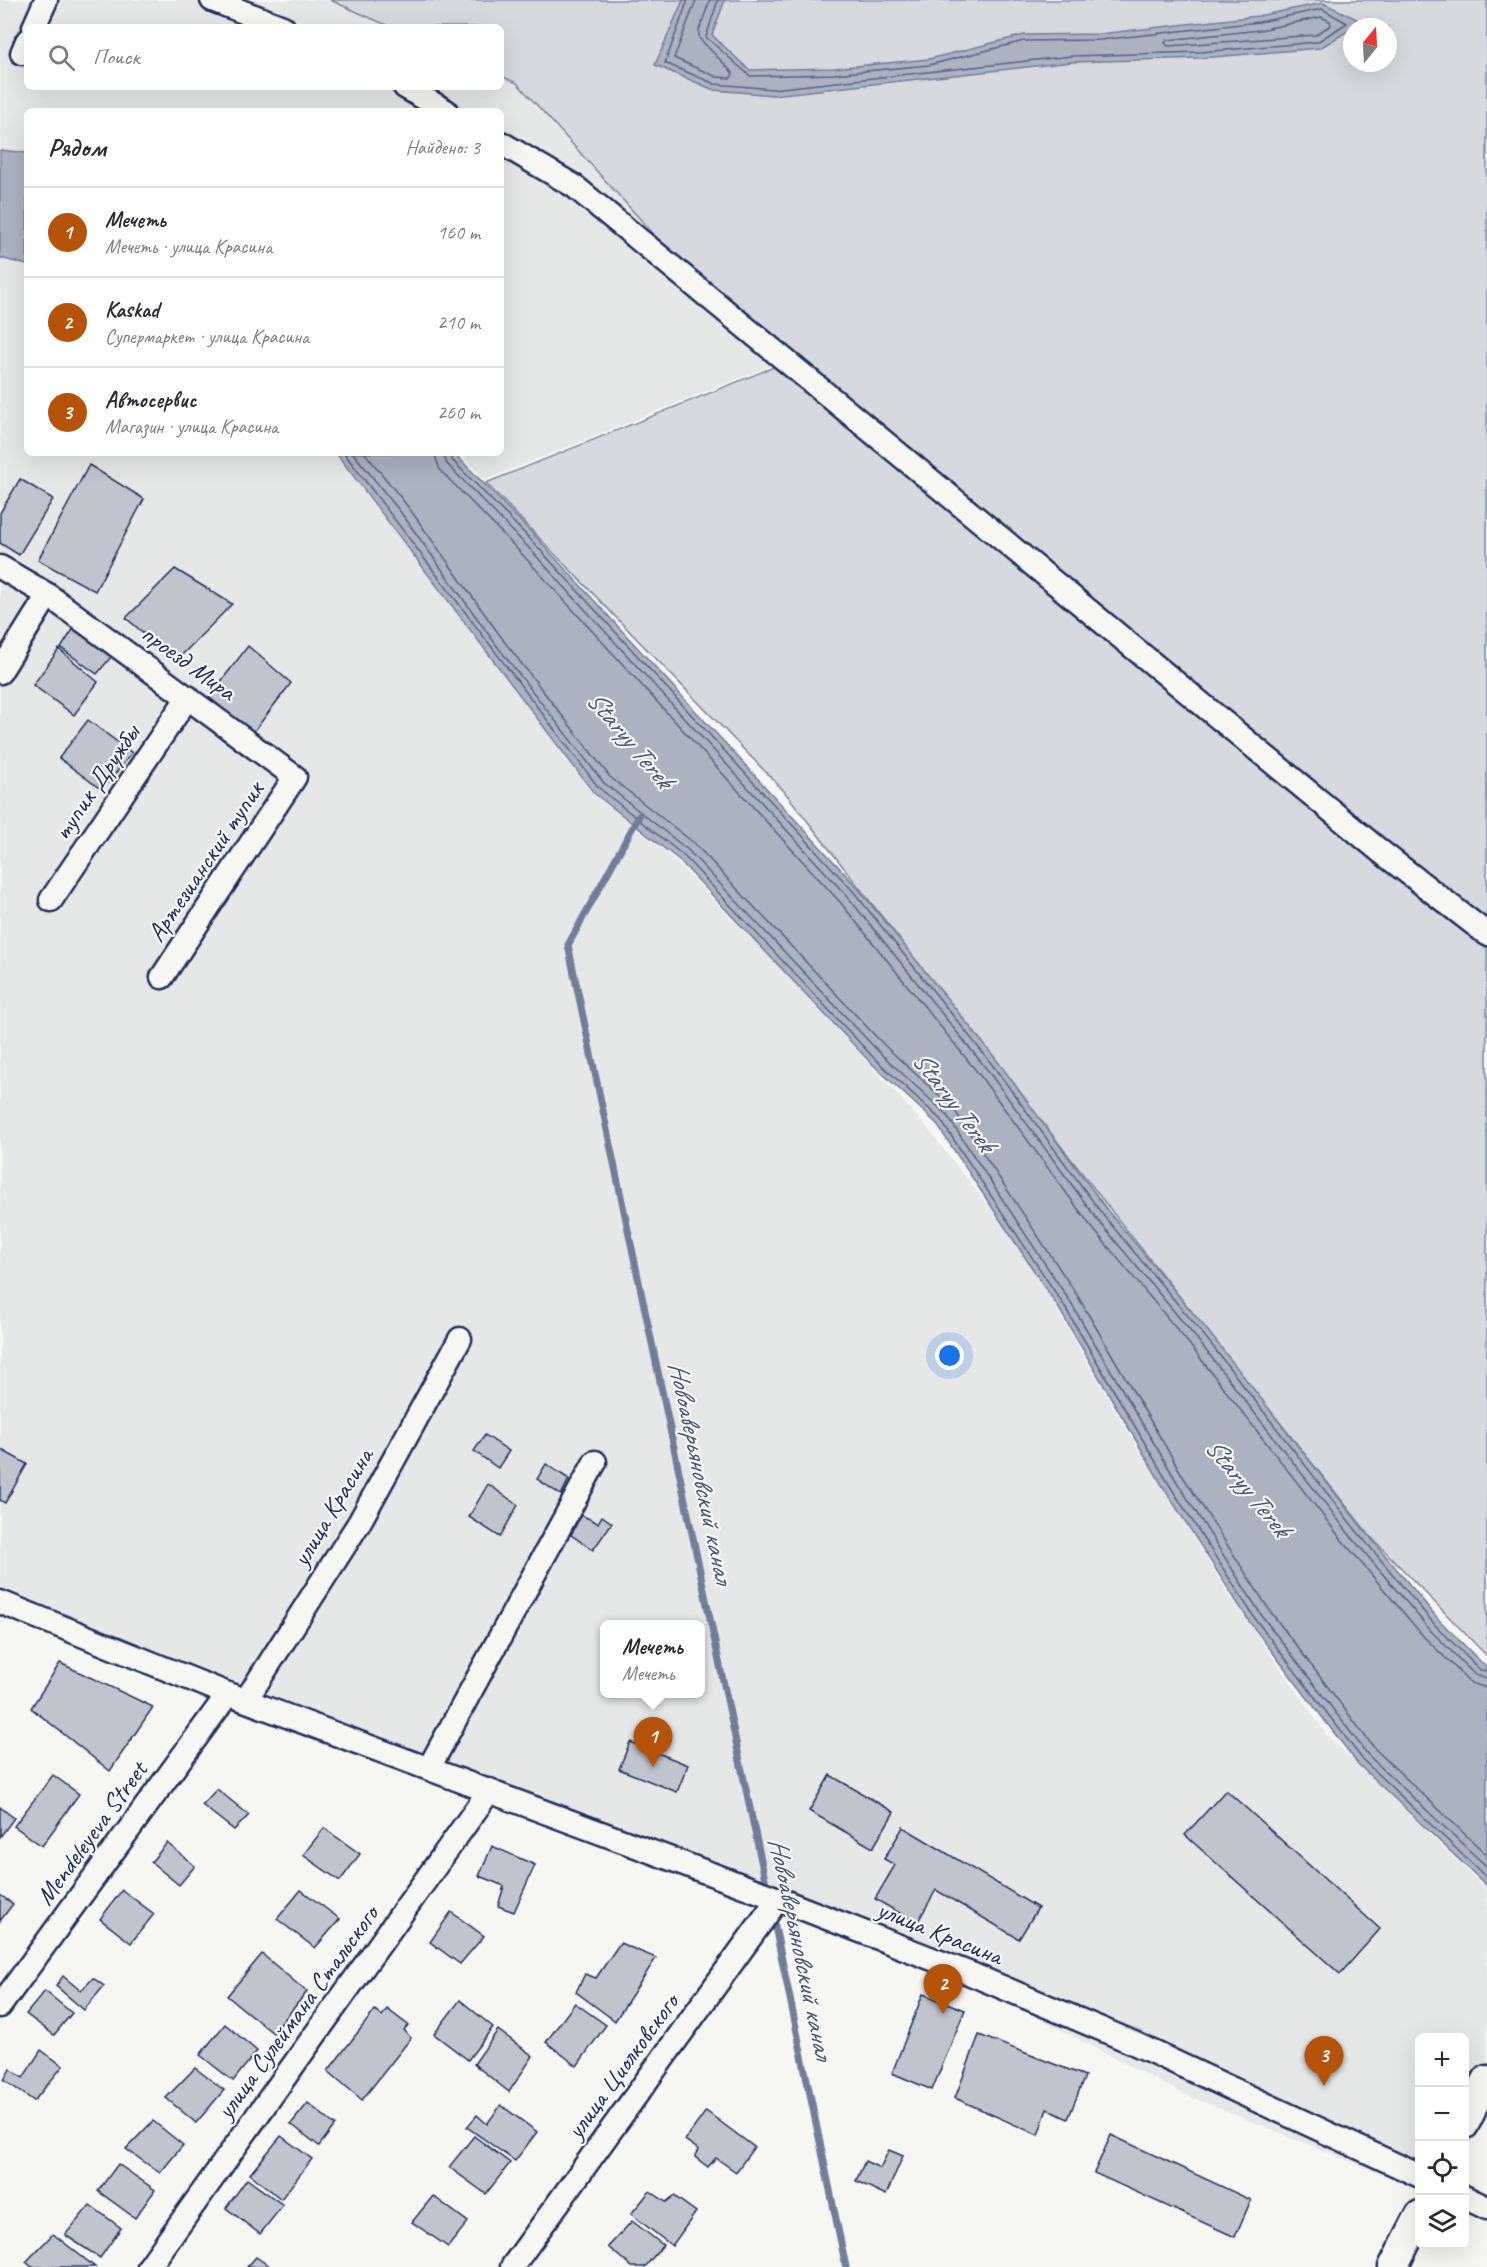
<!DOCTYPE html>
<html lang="ru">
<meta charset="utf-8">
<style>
:root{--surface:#fff;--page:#f7f7f7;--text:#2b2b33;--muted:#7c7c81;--line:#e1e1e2;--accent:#b45309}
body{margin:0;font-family:Caveat,sans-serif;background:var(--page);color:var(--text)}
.controls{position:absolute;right:18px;bottom:18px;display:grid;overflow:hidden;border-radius:9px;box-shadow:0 6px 24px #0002}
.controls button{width:54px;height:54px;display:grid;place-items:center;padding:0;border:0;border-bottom:2px solid var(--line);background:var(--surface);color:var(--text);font:30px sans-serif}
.compass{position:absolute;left:1343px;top:18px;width:54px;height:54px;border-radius:50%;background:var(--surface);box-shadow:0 6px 24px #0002;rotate:18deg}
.you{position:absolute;left:950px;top:1356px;width:21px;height:21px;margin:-15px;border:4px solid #fff;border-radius:50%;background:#1a73e8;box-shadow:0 0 0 9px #1a73e833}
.badge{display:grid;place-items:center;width:39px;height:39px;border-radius:50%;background:var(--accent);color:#fff;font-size:20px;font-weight:700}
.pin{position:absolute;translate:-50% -50px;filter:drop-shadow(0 2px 3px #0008)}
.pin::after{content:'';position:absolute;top:32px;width:21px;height:18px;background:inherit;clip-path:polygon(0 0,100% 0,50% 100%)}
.popup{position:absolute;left:600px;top:1620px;width:105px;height:78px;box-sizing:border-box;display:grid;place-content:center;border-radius:9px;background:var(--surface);filter:drop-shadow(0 2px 4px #0005);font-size:20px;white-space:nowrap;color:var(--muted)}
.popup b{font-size:22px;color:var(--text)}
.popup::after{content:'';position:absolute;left:50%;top:100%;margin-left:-12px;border:12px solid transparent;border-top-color:var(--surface)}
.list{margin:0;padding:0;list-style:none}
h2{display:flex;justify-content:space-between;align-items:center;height:78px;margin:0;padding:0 24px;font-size:26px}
h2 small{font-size:20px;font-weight:400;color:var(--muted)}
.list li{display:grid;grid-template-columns:39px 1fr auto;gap:18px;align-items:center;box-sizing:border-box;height:90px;padding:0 24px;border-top:2px solid var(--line)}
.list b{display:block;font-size:22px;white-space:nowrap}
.list p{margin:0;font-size:20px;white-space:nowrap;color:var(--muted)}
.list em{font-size:20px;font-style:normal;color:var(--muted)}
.icon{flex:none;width:33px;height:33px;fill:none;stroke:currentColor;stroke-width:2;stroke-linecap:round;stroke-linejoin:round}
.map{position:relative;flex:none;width:1487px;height:2267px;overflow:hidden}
.search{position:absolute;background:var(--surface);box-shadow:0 6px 24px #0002;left:24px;top:24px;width:480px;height:66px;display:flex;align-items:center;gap:15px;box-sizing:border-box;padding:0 21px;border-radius:9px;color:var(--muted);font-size:22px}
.panel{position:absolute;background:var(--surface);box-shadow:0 6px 24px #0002;left:24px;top:108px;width:480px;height:348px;border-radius:9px}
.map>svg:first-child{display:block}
.built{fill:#e6e7e7;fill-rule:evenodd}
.green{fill:#d6d9dd;stroke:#78849e;stroke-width:1.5;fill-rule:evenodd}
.water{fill:#abb2c0;stroke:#717e99;stroke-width:1.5}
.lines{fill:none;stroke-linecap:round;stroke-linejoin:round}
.shore{stroke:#556385;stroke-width:1.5}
.stream{stroke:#717e99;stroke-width:7}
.building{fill:#c0c4cd;stroke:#1b2f5e;stroke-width:1.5}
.minor-casing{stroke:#1b2f5e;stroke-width:27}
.major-casing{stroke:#1b2f5e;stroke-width:33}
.minor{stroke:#f6f6f2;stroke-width:22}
.major{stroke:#f6f6f2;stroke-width:28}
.labels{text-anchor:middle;stroke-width:4.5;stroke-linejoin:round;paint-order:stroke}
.street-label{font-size:26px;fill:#1b2f5e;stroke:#f6f6f2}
.water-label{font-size:27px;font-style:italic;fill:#46567b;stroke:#f6f6f2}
</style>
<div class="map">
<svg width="1487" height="2267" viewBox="0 0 1487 2267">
<rect width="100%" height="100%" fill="#f6f6f2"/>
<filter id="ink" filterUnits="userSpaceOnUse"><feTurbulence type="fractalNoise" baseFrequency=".0167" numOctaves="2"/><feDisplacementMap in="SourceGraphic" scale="12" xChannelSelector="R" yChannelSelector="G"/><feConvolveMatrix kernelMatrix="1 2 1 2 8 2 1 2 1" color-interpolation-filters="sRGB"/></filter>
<g filter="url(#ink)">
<g class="built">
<path d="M0,0H330L391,27H27V87H501V76L520,85L772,365L485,480L461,453H501V111H27V153L0,150Z"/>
<path d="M0,257L27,265V453H335L596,796L666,852L811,999L928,1129L1022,1249L1122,1422L1230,1596L1326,1734L1487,1890V2099L1465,2142L1464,2038H1420L1419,2189L1179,2092L915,1953L0,1596ZM605,1624H701V1694H605Z"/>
</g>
<path class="green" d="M330,0H1487V1656L1371,1537L1121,1223L784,791L486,483L774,367L517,83L501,76V27H391ZM1352,27H1388V63H1352Z"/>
<g class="water">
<path d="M683,0H725L712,35L749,70L834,68L929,59L1024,35L1099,34L1258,16L1323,3L1363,22L1320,48L1201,58L1072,62L773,95L714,90L655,65Z"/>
<path d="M0,150L27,153V265L0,258Z"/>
<path d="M336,453H454L536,537L857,887L996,1059L1108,1211L1208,1331L1360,1525L1440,1621L1487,1668V1886L1358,1764L1251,1624L1165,1490L1058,1307L936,1123L870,1062L679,860L594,793Z"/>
</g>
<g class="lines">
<g class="shore">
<path d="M688,0L665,63L715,84L773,89L1072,56L1201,52L1317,42L1347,23L1322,9L1259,22L1100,40L1024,41L929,65L834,74L750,76L706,37L718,0"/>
<path d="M696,0L674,58L717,77L731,78L733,73L699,38V30L710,0"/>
<path d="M1321,17L1330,21L1331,25L1315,35L1168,46L1165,43L1167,40L1260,30Z"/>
<path d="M344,453L599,788L683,855L874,1058L940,1119L1063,1304L1170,1486L1256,1620L1363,1760L1487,1878"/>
<path d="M353,453L402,514L497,646L604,783L688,850L879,1052L946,1114L1069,1300L1177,1482L1262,1616L1368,1755L1487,1867"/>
<path d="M365,453L409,508L504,641L610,777L694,843L885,1046L953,1108L1077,1295L1184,1478L1270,1611L1375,1749L1487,1855"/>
<path d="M434,453L440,470L520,552L840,902L978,1073L1090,1225L1190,1345L1342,1540L1424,1637L1471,1683L1487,1688"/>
<path d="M443,453L447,464L527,546L847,896L985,1067L1097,1219L1197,1339L1349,1534L1430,1630L1475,1675L1487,1679"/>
<path d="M451,453L452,460L532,541L853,891L991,1063L1103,1215L1203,1334L1355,1529L1435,1625L1480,1670L1487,1671"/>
</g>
<g class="stream">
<path d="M639,816L568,945L767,1889"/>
<path d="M773,1917L846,2267"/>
</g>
</g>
<g class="building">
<path d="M89,465L144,499L95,591L38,560Z"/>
<path d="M20,479L53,499L19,555L0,543V513Z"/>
<path d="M175,569L232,604L176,661L126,618Z"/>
<path d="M77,623L116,651L97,674L61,648Z"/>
<path d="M248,646L291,683L252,734L209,697Z"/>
<path d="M59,649L98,682L74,715L33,685Z"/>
<path d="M88,720L132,753L102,790L59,758Z"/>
<path d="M485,1435L509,1451L498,1468L474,1451Z"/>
<path d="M0,1449L27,1464L5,1503L0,1500Z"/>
<path d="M546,1464L569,1479L561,1495L537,1479Z"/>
<path d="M488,1484L518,1505L500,1537L469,1517Z"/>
<path d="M581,1515L598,1523L602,1516L612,1523L593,1550L571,1535Z"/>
<path d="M60,1663L153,1707L110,1771L31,1708Z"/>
<path d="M630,1742L688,1765L677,1792L619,1769Z"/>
<path d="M53,1775L79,1794L42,1846L14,1826Z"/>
<path d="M830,1775L894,1812L873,1848L809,1811Z"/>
<path d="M217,1789L249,1815L234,1830L202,1805Z"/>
<path d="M1226,1790L1380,1929L1340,1974L1185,1835Z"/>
<path d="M0,1807L14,1818L0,1837Z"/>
<path d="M903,1827L1038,1908L1019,1939L936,1890L917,1923L875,1899L895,1865L884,1859Z"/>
<path d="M324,1828L360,1854L340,1881L303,1855Z"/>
<path d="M167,1843L195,1866L179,1885L151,1862Z"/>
<path d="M492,1846L535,1865L514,1912L498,1906L504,1886L479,1876Z"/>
<path d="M122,1890L154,1914L131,1943L100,1919Z"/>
<path d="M301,1890L340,1919L315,1948L277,1919Z"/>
<path d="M0,1895L13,1904L0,1921Z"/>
<path d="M451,1912L484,1936L460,1964L430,1942Z"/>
<path d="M620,1943L656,1958L615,2021L576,1992L585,1974L596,1978Z"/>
<path d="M262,1954L307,1992L273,2033L227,1996Z"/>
<path d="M63,1976L81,1991L93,1978L104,1986L84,2010L56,1986Z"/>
<path d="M45,1991L72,2013L54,2035L26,2014Z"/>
<path d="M923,1994L965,2010L932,2090L892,2073Z"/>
<path d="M460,2000L493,2027L468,2060L434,2034Z"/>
<path d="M575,2003L606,2025L577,2066L546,2042Z"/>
<path d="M387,2009L408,2025L404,2030L411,2038L362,2100L328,2071L375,2010L382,2016Z"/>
<path d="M225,2024L257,2051L233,2081L200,2055Z"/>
<path d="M498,2030L533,2056L509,2092L474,2064Z"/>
<path d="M979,2035L1085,2076L1068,2119L1047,2109L1038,2135L955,2098Z"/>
<path d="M41,2050L63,2066L34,2101L4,2080L10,2069L23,2078Z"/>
<path d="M195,2068L224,2090L196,2123L166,2098Z"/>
<path d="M308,2103L335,2125L319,2146L291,2124Z"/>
<path d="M501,2105L537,2132L515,2161L467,2127L477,2115L487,2124Z"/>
<path d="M706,2111L754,2147L736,2172L716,2158L708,2167L695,2157L699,2150L685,2140Z"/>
<path d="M153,2121L183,2145L160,2173L126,2149Z"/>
<path d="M1111,2135L1251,2200L1235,2237L1094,2173Z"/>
<path d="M281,2136L312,2159L281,2199L250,2174Z"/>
<path d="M474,2136L510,2163L486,2194L449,2167Z"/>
<path d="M889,2150L903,2156L886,2195L856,2181L865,2161L880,2168Z"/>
<path d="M118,2164L155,2190L135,2218L98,2191Z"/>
<path d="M247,2179L283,2205L260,2234L226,2208Z"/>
<path d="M650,2191L666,2202L674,2196L696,2212L672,2246L631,2214Z"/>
<path d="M433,2196L468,2222L448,2247L412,2222Z"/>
<path d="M90,2205L121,2228L100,2258L65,2235Z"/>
<path d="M632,2221L663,2245L645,2267H632L608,2247Z"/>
<path d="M53,2234L95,2267H32L26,2262Z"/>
<path d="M256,2257L271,2267H247Z"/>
</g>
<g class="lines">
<g class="minor-casing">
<g id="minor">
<path d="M212,0L283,27"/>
<path d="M34,27L46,0"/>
<path d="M22,53L27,41"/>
<path d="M405,87L446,111"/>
<path d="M501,143L574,186L1380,851L1487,934"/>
<path d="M0,567L48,595L295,777L162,977"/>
<path d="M0,672L48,595"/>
<path d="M51,900L188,697"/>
<path d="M0,1602L228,1694L773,1897L971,1974L1127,2040L1420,2176"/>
<path d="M246,1700L359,1523L460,1339"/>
<path d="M429,1768L595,1462"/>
<path d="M0,2006L228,1694"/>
<path d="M1464,2197L1487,2208"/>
<path d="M149,2267L490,1790"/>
<path d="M512,2267L778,1899"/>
</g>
</g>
<g class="major-casing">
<g id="major">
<path d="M1464,2125L1487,2080"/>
<path d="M1393,2267L1420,2215"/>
</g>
</g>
<use href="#minor" class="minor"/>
<use href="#major" class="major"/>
</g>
</g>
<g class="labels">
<g class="street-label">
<text transform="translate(189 662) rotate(36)" y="9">проезд Мира</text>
<text transform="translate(96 782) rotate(-56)" y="9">тупик Дружбы</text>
<text transform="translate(205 861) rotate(-56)" y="9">Артезианский тупик</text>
<text transform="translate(332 1507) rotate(-59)" y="9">улица Красина</text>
<text transform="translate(91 1833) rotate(-54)" y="9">Mendeleyeva Street</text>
<text transform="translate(940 1932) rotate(22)" y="9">улица Красина</text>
<text transform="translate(297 2012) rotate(-54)" y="9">улица Сулеймана Стальского</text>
<text transform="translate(622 2066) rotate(-54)" y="9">улица Циолковского</text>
</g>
<g class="water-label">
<text transform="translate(630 739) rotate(50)" y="9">Staryy Terek</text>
<text transform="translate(954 1101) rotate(53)" y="9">Staryy Terek</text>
<text transform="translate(701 1472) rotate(78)" y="9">Новоаверьяновский канал</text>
<text transform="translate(1248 1487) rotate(51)" y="9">Staryy Terek</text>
<text transform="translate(801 1948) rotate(78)" y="9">Новоаверьяновский канал</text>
</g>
</g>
</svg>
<div class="controls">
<button>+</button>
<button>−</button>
<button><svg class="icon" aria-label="locate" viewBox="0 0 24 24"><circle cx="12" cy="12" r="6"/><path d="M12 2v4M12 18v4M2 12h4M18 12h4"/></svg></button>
<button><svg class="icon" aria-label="layers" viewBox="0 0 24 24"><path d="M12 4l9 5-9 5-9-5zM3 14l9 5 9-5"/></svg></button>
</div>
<svg class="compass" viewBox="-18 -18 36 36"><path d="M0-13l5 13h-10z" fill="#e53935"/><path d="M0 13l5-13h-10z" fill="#7c7c81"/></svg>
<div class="you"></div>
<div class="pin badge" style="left:653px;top:1767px">1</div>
<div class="popup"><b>Мечеть</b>Мечеть</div>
<div class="pin badge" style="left:943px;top:2014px">2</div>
<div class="pin badge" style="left:1324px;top:2086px">3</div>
<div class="search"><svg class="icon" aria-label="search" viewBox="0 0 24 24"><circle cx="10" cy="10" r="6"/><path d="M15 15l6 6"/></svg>Поиск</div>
<section class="panel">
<h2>Рядом<small>Найдено: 3</small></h2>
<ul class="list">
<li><span class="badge">1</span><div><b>Мечеть</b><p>Мечеть · улица Красина</p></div><em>160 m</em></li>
<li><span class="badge">2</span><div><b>Kaskad</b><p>Супермаркет · улица Красина</p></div><em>210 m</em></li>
<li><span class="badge">3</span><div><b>Автосервис</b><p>Магазин · улица Красина</p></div><em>260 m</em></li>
</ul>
</section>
</div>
